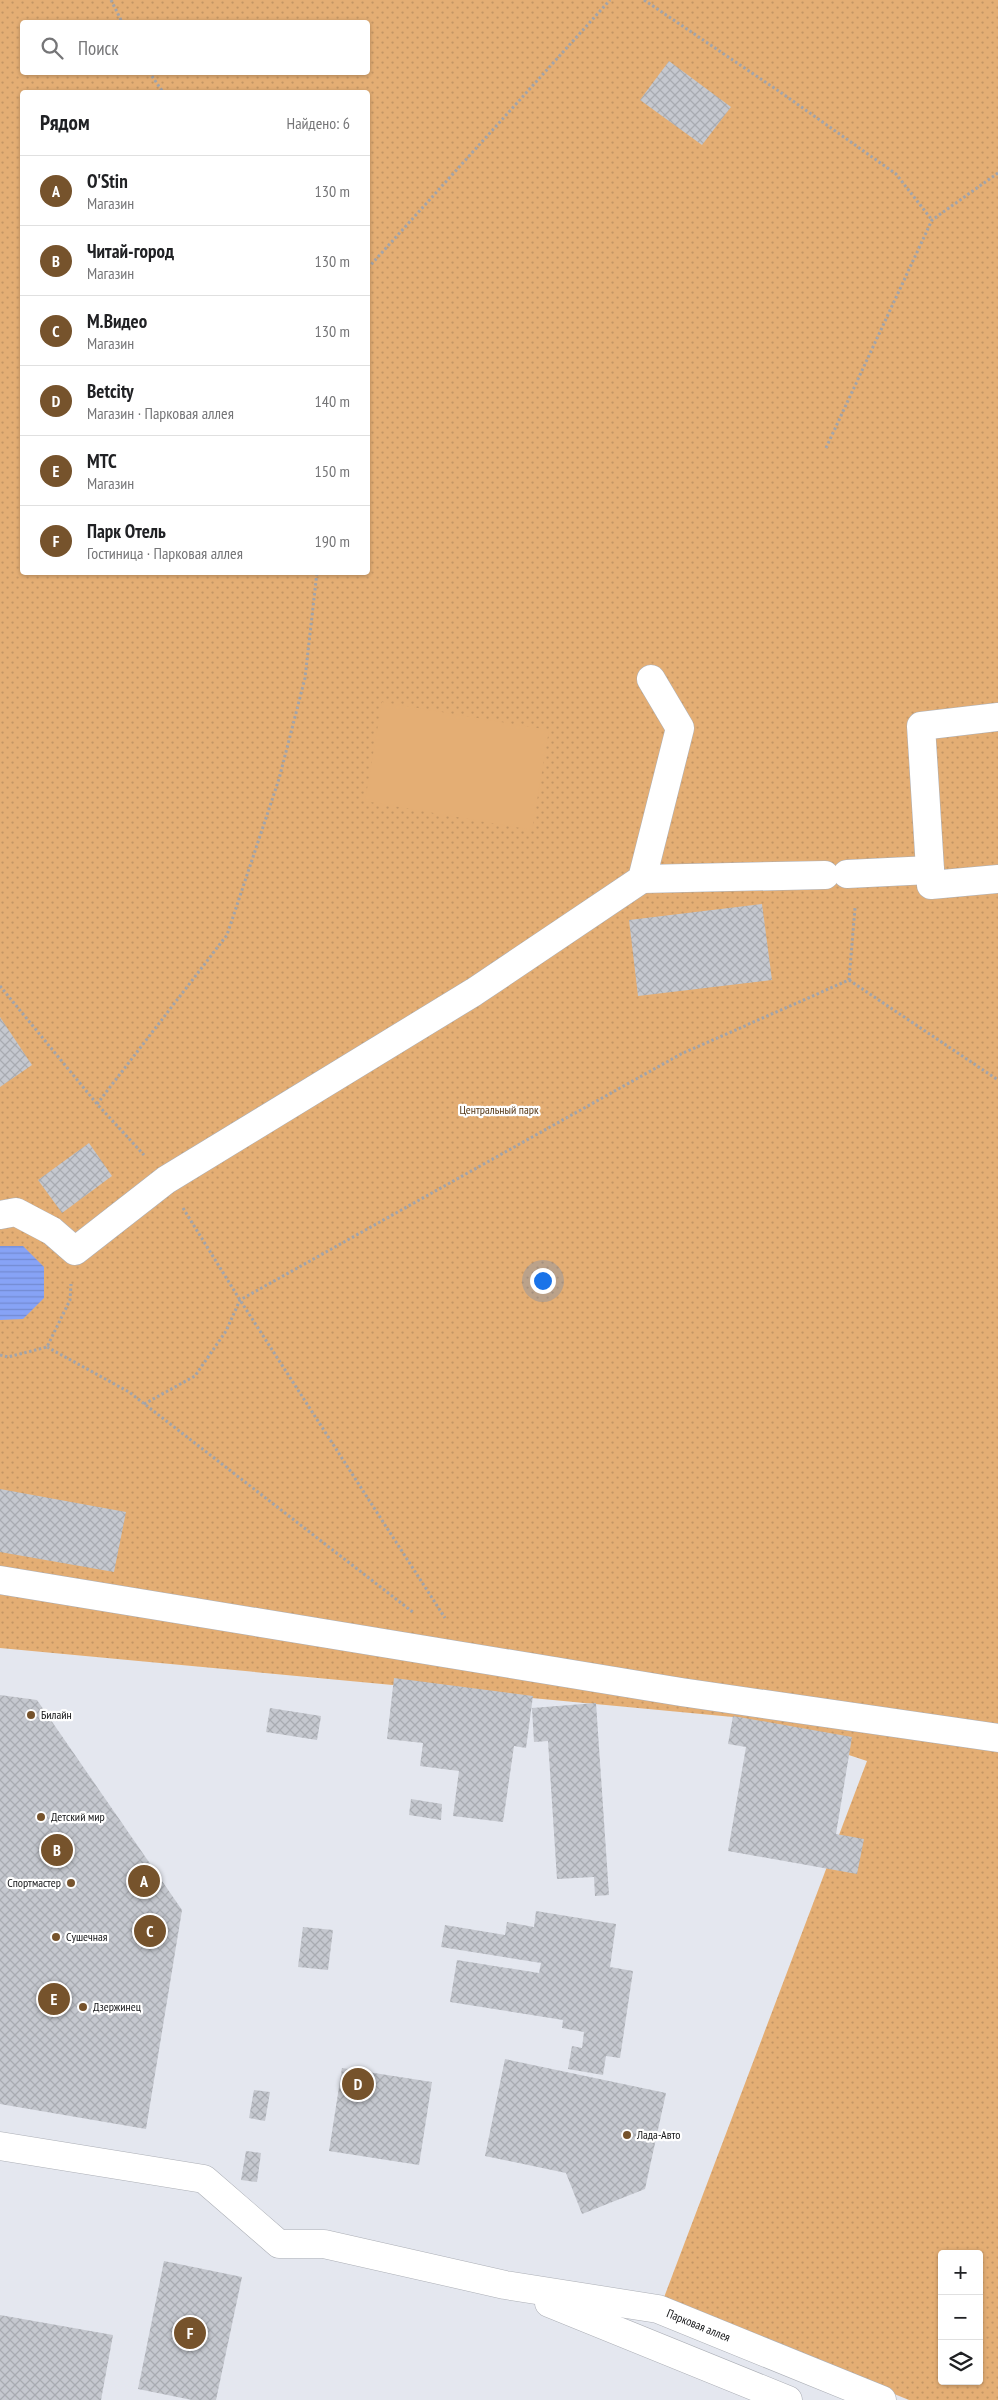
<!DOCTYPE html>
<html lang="ru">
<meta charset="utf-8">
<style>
:root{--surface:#fff;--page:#f6f6f6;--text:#202124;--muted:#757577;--line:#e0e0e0;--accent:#76532c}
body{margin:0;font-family:"PT Sans Narrow",sans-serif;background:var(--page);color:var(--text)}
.controls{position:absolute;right:15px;bottom:15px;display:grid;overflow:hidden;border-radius:5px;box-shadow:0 1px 4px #0004}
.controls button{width:45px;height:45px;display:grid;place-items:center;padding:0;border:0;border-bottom:1px solid var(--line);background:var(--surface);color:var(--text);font:25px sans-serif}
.you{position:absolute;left:542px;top:1280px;width:18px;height:18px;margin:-12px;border:4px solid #fff;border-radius:50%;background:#1a73e8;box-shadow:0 0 0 8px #1a73e833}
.badge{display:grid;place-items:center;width:32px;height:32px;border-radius:50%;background:var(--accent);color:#fff;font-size:16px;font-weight:700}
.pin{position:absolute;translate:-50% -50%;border:2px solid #fff;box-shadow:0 1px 5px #0006}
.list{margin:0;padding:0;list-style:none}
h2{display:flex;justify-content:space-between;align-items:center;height:65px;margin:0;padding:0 20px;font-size:21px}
h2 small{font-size:16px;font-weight:400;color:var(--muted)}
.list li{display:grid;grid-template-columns:32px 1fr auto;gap:15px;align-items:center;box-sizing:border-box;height:70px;padding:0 20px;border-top:1px solid var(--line)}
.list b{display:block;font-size:19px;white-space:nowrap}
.list p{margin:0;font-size:16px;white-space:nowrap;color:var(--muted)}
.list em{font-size:16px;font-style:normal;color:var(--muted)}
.icon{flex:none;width:28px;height:28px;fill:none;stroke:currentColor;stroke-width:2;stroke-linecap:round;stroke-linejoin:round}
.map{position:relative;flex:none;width:998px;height:2400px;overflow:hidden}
.search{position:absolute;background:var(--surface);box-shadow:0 1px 4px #0004;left:20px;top:20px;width:350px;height:55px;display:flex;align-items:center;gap:12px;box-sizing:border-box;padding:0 18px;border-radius:5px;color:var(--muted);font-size:19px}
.panel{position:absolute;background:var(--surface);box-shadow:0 1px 4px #0004;left:20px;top:90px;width:350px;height:485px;border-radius:5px}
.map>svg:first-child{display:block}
.grass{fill:url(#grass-dots);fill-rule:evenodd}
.garden{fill:#e4ae74}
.water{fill:url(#water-rules)}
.building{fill:url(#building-cross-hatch)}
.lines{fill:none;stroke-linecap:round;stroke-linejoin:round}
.minor-casing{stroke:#acafb6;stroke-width:29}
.path{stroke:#a2a4aa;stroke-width:3;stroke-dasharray:2.5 2.5;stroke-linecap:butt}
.minor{stroke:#fff;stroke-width:28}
.poi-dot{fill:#76532c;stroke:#fff;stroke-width:2}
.labels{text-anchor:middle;stroke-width:4.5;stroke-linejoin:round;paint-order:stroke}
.park-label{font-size:12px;fill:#573a19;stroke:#fff}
.poi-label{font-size:12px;fill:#131416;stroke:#fff;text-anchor:start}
.street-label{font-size:12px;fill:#131416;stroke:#fff}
</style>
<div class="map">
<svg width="998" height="2400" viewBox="0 0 998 2400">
<defs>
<pattern id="grass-dots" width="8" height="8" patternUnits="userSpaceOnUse" patternTransform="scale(1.25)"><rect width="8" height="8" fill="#e4ae74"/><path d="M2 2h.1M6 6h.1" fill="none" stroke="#c39564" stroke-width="1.8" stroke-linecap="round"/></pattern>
<pattern id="water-rules" width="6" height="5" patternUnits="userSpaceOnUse" patternTransform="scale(1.25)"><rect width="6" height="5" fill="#87a3f6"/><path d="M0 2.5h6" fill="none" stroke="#748bd2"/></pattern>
<pattern id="building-cross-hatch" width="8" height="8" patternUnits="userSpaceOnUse" patternTransform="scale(1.25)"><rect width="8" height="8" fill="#c5c8cf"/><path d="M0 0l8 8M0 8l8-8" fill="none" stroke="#a8abb1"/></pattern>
</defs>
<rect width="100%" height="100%" fill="#e4e7ef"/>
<path class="grass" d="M0,0H998V2400H909L663,2300L867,1761L733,1717L0,1648ZM22,22H368V72H22ZM22,92H368V572H22ZM942,2254H979V2381H942Z"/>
<path class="garden" d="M382,702L549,730L532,830L365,801Z"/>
<path class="water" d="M0,1246H23L44,1267V1298L23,1319L0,1320Z"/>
<g class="building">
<path d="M669,61L731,107L702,145L640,100Z"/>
<path d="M762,904L772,980L638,996L629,920Z"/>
<path d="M0,1017L32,1065L0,1087Z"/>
<path d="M89,1143L112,1176L62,1213L38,1180Z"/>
<path d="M0,1489L126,1512L114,1572L0,1552Z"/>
<path d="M394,1678L533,1696L526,1748L514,1746L503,1822L453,1816L459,1771L420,1766L423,1743L387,1739Z"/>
<path d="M0,1695L37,1700L182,1910L146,2129L0,2104Z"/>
<path d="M596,1703L609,1895L595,1896L594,1877L557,1879L548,1741L534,1742L532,1708Z"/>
<path d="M270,1708L321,1716L317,1740L266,1732Z"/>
<path d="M733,1716L852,1737L836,1834L864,1839L857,1874L728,1851L746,1747L728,1744Z"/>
<path d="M411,1799L442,1804L441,1820L409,1815Z"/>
<path d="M536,1911L616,1924L610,1967L633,1971L620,2058L606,2056L603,2075L568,2069L572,2046L582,2048L584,2032L562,2028L563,2020L450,2002L457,1960L539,1973L541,1963L441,1947L445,1925L505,1935L507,1922L534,1927Z"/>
<path d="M303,1927L333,1930L328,1970L298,1967Z"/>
<path d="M505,2059L666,2093L645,2189L582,2214L566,2173L485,2156Z"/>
<path d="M342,2068L432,2082L419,2165L329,2151Z"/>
<path d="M254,2090L270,2092L265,2121L249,2118Z"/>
<path d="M246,2151L261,2153L257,2182L241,2180Z"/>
<path d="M164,2261L242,2277L216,2400H192L138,2389Z"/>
<path d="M0,2315L113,2335L101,2400H0Z"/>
</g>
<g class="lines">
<g class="minor-casing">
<g id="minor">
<path d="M998,717L921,726L931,885L998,879"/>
<path d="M847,874L930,870"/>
<path d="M642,879L825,875"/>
<path d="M0,1215L16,1212L52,1231L75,1251L166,1180L474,992L642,879L680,728L651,679"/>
<path d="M0,1580L681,1692L998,1738"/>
<path id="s1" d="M0,2146L204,2179L279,2244H324L505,2285L658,2309L882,2400"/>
<path d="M549,2303L788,2400"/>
</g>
</g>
<g class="path">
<path d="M111,0L122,22"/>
<path d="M644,0L783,94L896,174L932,220"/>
<path d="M149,72L163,92"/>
<path d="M368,268L610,0"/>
<path d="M826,448L932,220L998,173"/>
<path d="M849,980L998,1080"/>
<path d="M0,986L97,1104L144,1155"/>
<path d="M97,1104L227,935L279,779L305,678L317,572"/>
<path d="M183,1208L240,1300L445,1618"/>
<path d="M47,1347L129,1392L414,1613"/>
<path d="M0,1355L8,1357L47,1347L70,1300L71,1284"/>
<path d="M144,1404L195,1376L226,1331L240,1300L681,1054L849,980L855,908"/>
</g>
<use href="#minor" class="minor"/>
</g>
<g class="poi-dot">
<circle cx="31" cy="1715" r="5"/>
<circle cx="41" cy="1817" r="5"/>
<circle cx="71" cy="1883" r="5"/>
<circle cx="56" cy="1937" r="5"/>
<circle cx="83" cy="2007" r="5"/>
<circle cx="627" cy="2135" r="5"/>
</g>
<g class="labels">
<g class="park-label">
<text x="499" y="1114">Центральный парк</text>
</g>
<g class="poi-label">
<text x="41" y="1719">Билайн</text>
<text x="51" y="1821">Детский мир</text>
<text x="61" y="1887" text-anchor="end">Спортмастер</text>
<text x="66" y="1941">Сушечная</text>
<text x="93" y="2011">Дзержинец</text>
<text x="637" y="2139">Лада-Авто</text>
</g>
<g class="street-label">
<text dy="4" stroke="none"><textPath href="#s1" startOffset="735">Парковая аллея</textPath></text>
</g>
</g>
</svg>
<div class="controls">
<button>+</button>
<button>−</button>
<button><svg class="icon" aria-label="layers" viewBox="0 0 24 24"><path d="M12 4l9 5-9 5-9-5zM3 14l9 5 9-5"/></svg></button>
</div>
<div class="you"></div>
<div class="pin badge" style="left:144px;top:1881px">A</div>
<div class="pin badge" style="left:57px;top:1850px">B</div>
<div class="pin badge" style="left:150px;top:1931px">C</div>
<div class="pin badge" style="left:358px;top:2084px">D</div>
<div class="pin badge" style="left:54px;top:1999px">E</div>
<div class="pin badge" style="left:190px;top:2333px">F</div>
<div class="search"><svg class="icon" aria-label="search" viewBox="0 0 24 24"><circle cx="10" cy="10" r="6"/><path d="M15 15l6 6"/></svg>Поиск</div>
<section class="panel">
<h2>Рядом<small>Найдено: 6</small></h2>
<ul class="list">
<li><span class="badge">A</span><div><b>O'Stin</b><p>Магазин</p></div><em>130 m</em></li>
<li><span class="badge">B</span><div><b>Читай-город</b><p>Магазин</p></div><em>130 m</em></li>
<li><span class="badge">C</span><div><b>М.Видео</b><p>Магазин</p></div><em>130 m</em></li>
<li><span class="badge">D</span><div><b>Betcity</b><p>Магазин · Парковая аллея</p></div><em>140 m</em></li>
<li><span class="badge">E</span><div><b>МТС</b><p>Магазин</p></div><em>150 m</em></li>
<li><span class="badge">F</span><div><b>Парк Отель</b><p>Гостиница · Парковая аллея</p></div><em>190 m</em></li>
</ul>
</section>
</div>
